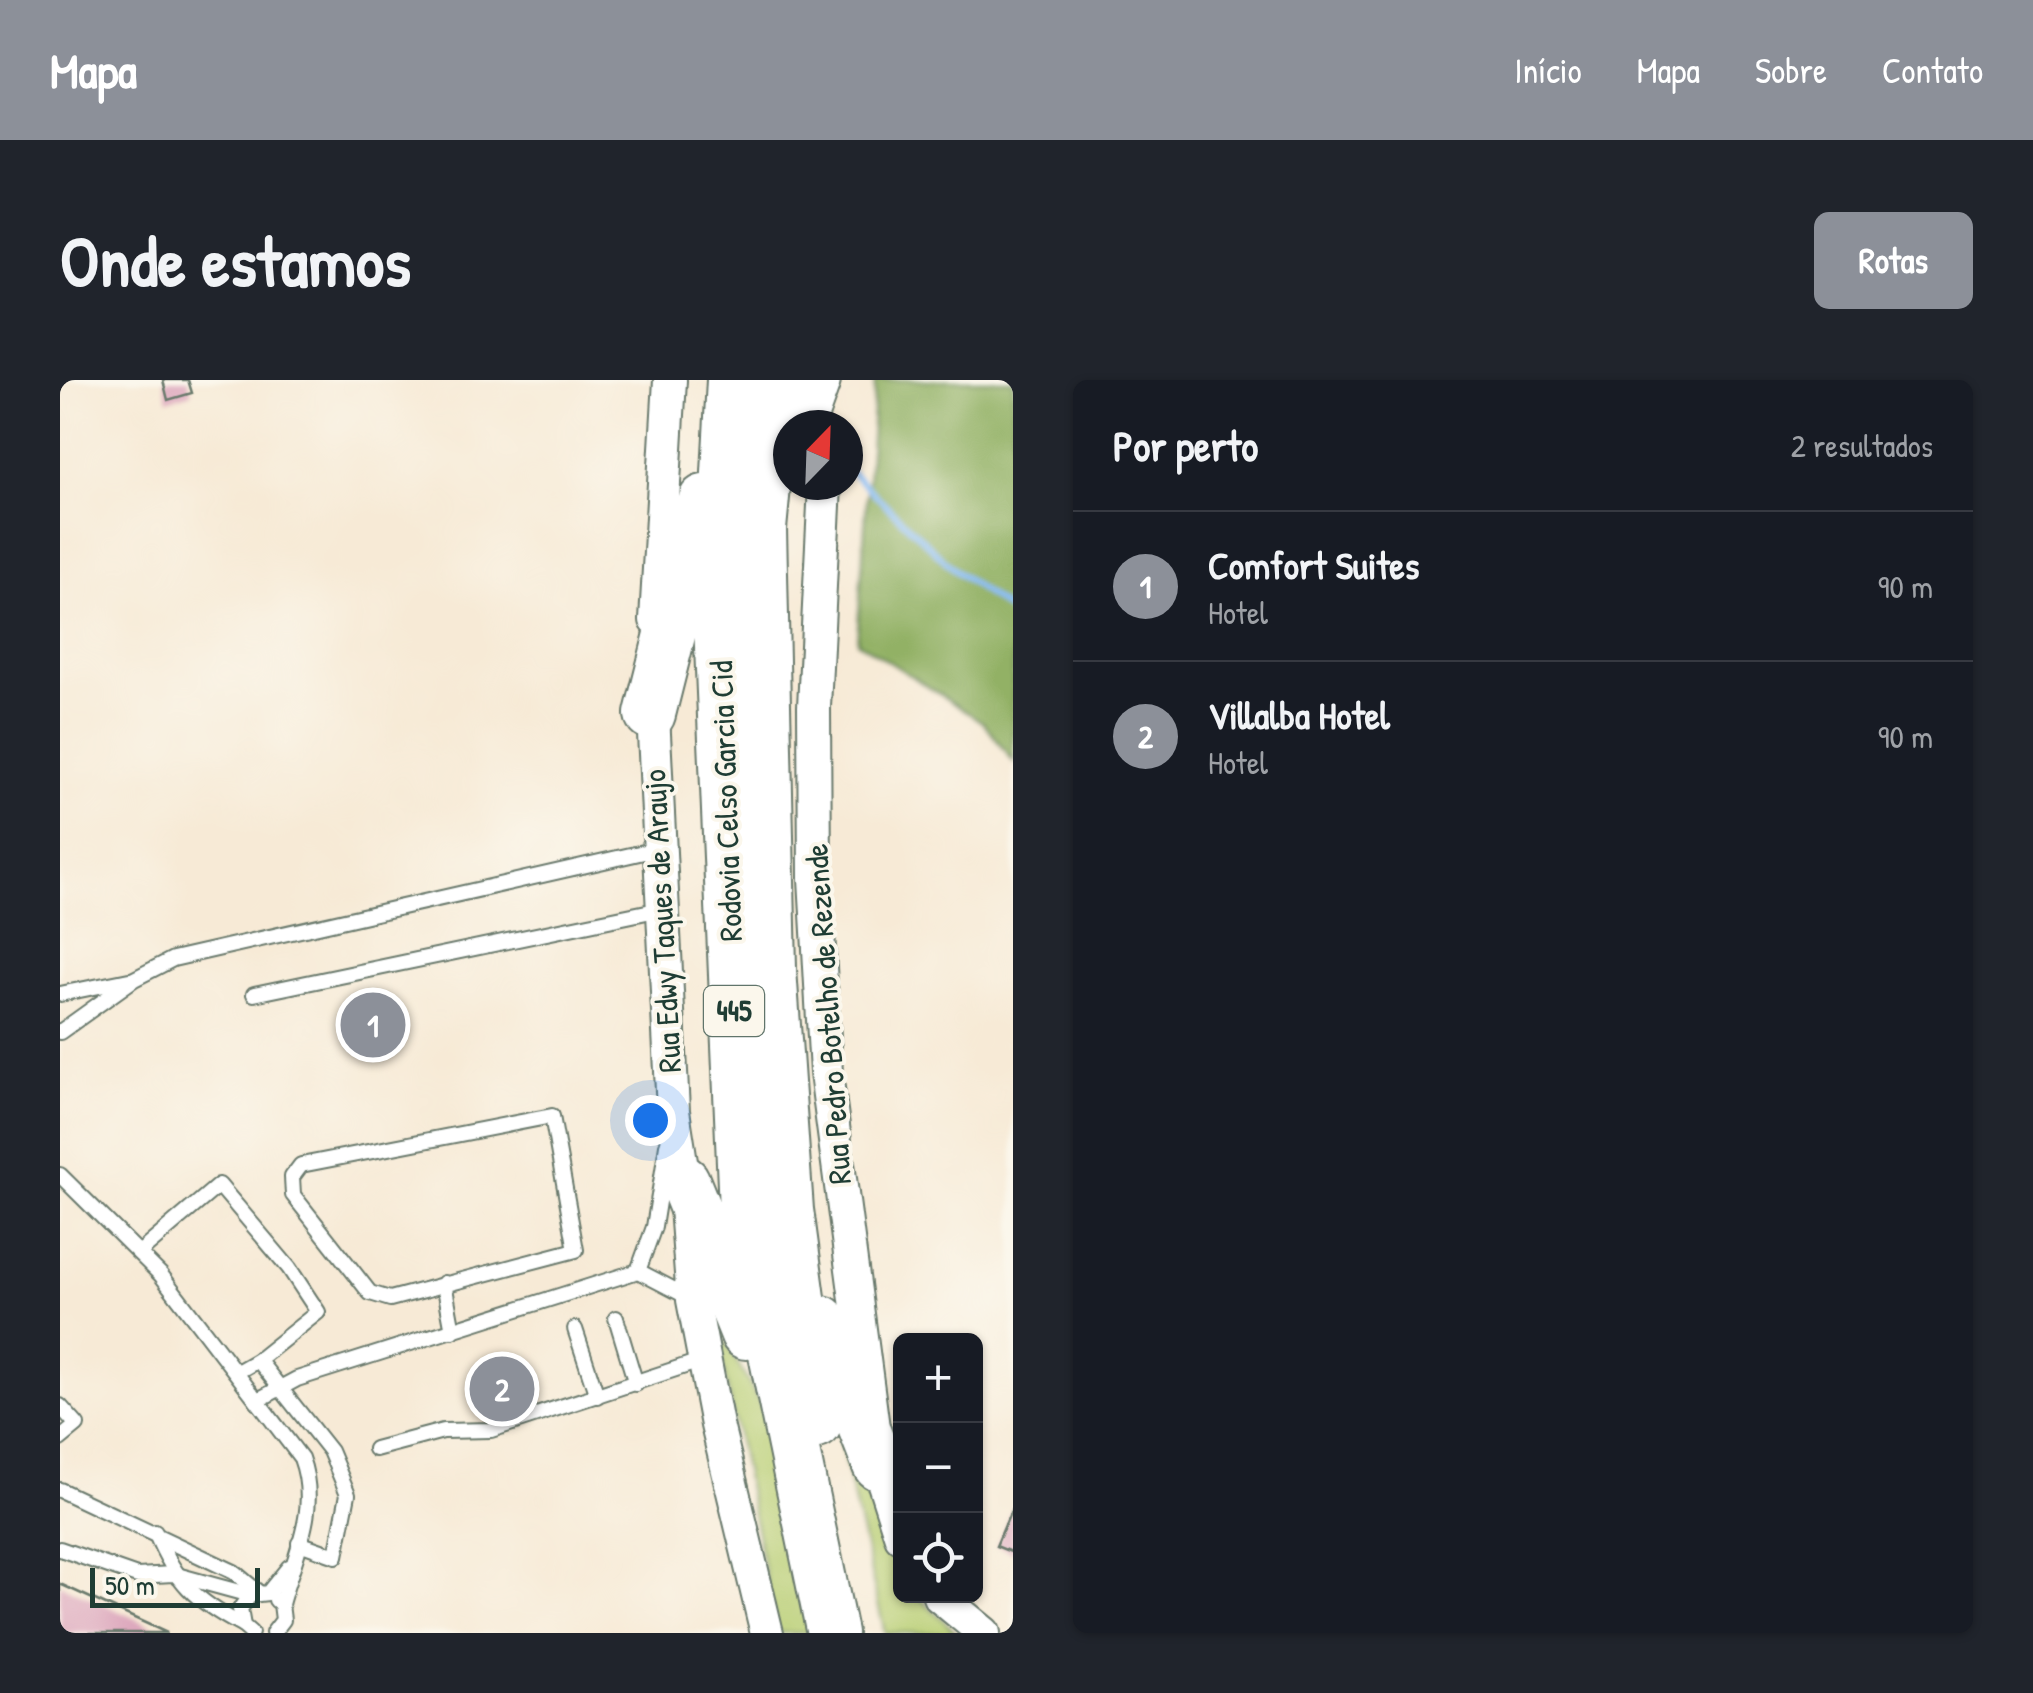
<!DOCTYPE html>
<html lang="pt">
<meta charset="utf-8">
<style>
:root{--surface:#171b24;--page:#20242c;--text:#f1f3f6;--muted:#9ea1a6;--line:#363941;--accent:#8c9099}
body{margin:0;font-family:"Patrick Hand",sans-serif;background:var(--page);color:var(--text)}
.controls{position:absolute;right:30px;bottom:30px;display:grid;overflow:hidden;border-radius:15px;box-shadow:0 2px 8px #0004}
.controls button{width:90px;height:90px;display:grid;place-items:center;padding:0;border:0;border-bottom:2px solid var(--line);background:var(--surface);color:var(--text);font:50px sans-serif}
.compass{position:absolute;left:713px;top:30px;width:90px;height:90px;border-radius:50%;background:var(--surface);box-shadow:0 2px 8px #0004;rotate:23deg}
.scale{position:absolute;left:30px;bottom:25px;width:170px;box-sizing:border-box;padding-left:10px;border:5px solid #1f3d34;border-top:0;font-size:28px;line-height:35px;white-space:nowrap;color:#1f3d34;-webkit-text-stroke:8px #fbf7ec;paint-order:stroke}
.you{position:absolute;left:590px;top:740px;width:35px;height:35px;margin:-25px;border:8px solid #fff;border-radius:50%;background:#1a73e8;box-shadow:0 0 0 15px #1a73e833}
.badge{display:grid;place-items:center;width:65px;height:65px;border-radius:50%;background:var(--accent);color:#fff;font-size:32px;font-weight:700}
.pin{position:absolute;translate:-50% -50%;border:5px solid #fff;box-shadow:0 2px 10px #0006}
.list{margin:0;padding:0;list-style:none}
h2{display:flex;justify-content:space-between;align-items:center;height:130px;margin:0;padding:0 40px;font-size:42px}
h2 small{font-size:32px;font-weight:400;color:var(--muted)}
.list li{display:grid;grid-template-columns:65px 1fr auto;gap:30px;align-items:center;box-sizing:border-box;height:150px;padding:0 40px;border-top:2px solid var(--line)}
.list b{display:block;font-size:38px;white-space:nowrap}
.list p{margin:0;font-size:32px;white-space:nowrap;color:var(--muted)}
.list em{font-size:32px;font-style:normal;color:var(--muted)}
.icon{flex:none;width:55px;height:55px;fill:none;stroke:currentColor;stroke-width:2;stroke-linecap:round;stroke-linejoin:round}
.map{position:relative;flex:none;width:953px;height:1253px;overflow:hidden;border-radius:15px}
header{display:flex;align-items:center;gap:60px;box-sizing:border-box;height:140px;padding:0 50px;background:var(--accent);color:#fff}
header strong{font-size:48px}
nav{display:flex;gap:55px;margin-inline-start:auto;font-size:35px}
.intro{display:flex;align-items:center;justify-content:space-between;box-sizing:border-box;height:240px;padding:0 60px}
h1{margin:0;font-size:70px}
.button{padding:25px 45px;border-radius:15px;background:var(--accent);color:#fff;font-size:35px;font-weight:700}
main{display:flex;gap:60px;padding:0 60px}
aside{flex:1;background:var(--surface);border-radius:15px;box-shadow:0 2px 8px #0004}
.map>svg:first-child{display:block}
.green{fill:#b8ce73;stroke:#6c8654;stroke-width:2.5}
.forest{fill:#92b165;stroke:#58774c;stroke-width:2.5}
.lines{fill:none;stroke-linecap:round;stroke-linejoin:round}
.stream{stroke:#85bbf4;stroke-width:6}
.building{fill:#dda8bd}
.service-casing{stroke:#6b7a6d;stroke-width:18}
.tertiary-casing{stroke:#6b7a6d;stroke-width:36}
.motorway-casing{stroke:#6b7a6d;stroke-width:54}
.service{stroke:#fff;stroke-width:14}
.tertiary{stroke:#fff;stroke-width:32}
.motorway{stroke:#fff;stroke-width:50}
.labels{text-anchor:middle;stroke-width:8;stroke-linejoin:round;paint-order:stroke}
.shield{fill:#fbf7ec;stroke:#61756b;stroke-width:2.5}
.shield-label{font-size:30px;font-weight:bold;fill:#1f3d34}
.street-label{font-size:32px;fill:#1f3d34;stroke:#fbf7ec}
</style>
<header>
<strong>Mapa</strong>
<nav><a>Início</a><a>Mapa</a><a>Sobre</a><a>Contato</a></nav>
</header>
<div class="intro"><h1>Onde estamos</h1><a class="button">Rotas</a></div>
<main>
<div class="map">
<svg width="953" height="1253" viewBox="0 0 953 1253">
<rect width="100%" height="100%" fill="#fbf7ec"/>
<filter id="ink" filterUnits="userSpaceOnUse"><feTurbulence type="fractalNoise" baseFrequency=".01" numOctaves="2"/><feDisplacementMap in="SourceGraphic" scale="20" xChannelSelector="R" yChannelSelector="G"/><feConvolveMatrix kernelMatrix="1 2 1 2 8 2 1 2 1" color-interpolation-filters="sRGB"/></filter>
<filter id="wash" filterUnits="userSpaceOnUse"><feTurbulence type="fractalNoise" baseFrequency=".0048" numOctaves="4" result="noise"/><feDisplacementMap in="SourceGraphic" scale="40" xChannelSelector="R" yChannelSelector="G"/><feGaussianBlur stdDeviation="2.25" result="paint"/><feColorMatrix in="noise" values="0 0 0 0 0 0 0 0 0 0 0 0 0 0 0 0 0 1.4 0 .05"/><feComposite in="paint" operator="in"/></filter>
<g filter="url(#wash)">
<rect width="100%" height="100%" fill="#f7ead6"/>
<g class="green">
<path d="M654,941L703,1029L723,1144L751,1253H717Z"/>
<path d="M761,978L822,1152L840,1191L841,1216H858L897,1253H825Z"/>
</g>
<path class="forest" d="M815,0H953V381L924,343L797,261Z"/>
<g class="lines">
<path class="stream" d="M788,89L897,192L953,234"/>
</g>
<g id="blocks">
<g class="building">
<path d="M103,0H128L132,13L108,20Z"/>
<path d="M953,1126V1173L936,1166Z"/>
<path d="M0,1204L107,1253H0Z"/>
</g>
</g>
</g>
<g filter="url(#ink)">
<use href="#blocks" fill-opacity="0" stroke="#6b7a6d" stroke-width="2.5"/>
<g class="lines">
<g class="service-casing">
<g id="service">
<path d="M0,614L69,600"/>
<path d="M194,614L601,529"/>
<path d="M0,652L74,599L113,579L597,469"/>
<path d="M492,736L516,870L330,919L310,913L233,815L232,797L241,785Z"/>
<path d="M0,795L101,895L241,1078C260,1129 235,1174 221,1224"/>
<path d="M79,873L159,805L229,888L258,932L198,980L177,992"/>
<path d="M578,891L594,847L607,765"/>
<path d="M384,903L393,951"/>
<path d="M556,938L576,1004"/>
<path d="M515,949L537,1016"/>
<path d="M198,980L270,1071L288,1114L276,1176L239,1163"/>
<path d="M198,1020L237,999L578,891L628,917"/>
<path d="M0,1026L17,1045L0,1059"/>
<path d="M315,1069L383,1051L431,1050L646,979"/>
<path d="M0,1110L174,1192L199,1213"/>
<path d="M95,1152C116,1202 134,1220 183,1246"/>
<path d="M0,1169L77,1196L113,1194L190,1215"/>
<path d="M191,1253L183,1246L180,1229L190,1215L208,1213L229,1187"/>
<path d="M213,1253L223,1240L221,1224L216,1220"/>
</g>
</g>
<g class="tertiary-casing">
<g id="tertiary">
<path d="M765,105L754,327L755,498L766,693L818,1085L841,1157"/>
<path d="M596,240L610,0"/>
<path d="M592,314L613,731L624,801L633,920L657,1045L707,1253"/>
<path d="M879,1216L924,1253"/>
</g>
</g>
<g class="motorway-casing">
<g id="motorway">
<path d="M672,0L659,242L684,830L772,1253"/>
<path d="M715,0L701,149L711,589L728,830L757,1043"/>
<path d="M739,45L755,0"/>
<path d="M590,334L644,120"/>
<path d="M624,801L686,954"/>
<path d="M762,941L818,1085"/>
</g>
</g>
<use href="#service" class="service"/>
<use href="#tertiary" class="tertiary"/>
<use href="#motorway" class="motorway"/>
</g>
</g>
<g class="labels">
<rect class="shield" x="644" y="606" width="60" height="50" rx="8"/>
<g class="shield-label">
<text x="674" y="641">445</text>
</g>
<g class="street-label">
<text transform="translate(666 421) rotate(-92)" y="11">Rodovia Celso Garcia Cid</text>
<text transform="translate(602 541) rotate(-93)" y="11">Rua Edwy Taques de Araujo</text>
<text transform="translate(768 634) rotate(-94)" y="11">Rua Pedro Botelho de Rezende</text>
</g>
</g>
</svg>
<div class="controls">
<button>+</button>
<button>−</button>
<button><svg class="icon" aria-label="locate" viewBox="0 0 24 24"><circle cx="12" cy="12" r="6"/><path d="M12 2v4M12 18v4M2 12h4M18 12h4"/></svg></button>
</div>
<svg class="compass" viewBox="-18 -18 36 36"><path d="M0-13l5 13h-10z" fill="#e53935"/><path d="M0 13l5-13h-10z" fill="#9ea1a6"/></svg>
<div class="scale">50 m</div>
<div class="you"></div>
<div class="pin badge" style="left:313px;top:645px">1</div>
<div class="pin badge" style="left:442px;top:1009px">2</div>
</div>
<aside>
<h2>Por perto<small>2 resultados</small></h2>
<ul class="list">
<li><span class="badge">1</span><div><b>Comfort Suites</b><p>Hotel</p></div><em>90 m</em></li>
<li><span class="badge">2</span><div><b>Villalba Hotel</b><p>Hotel</p></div><em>90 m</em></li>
</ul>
</aside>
</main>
